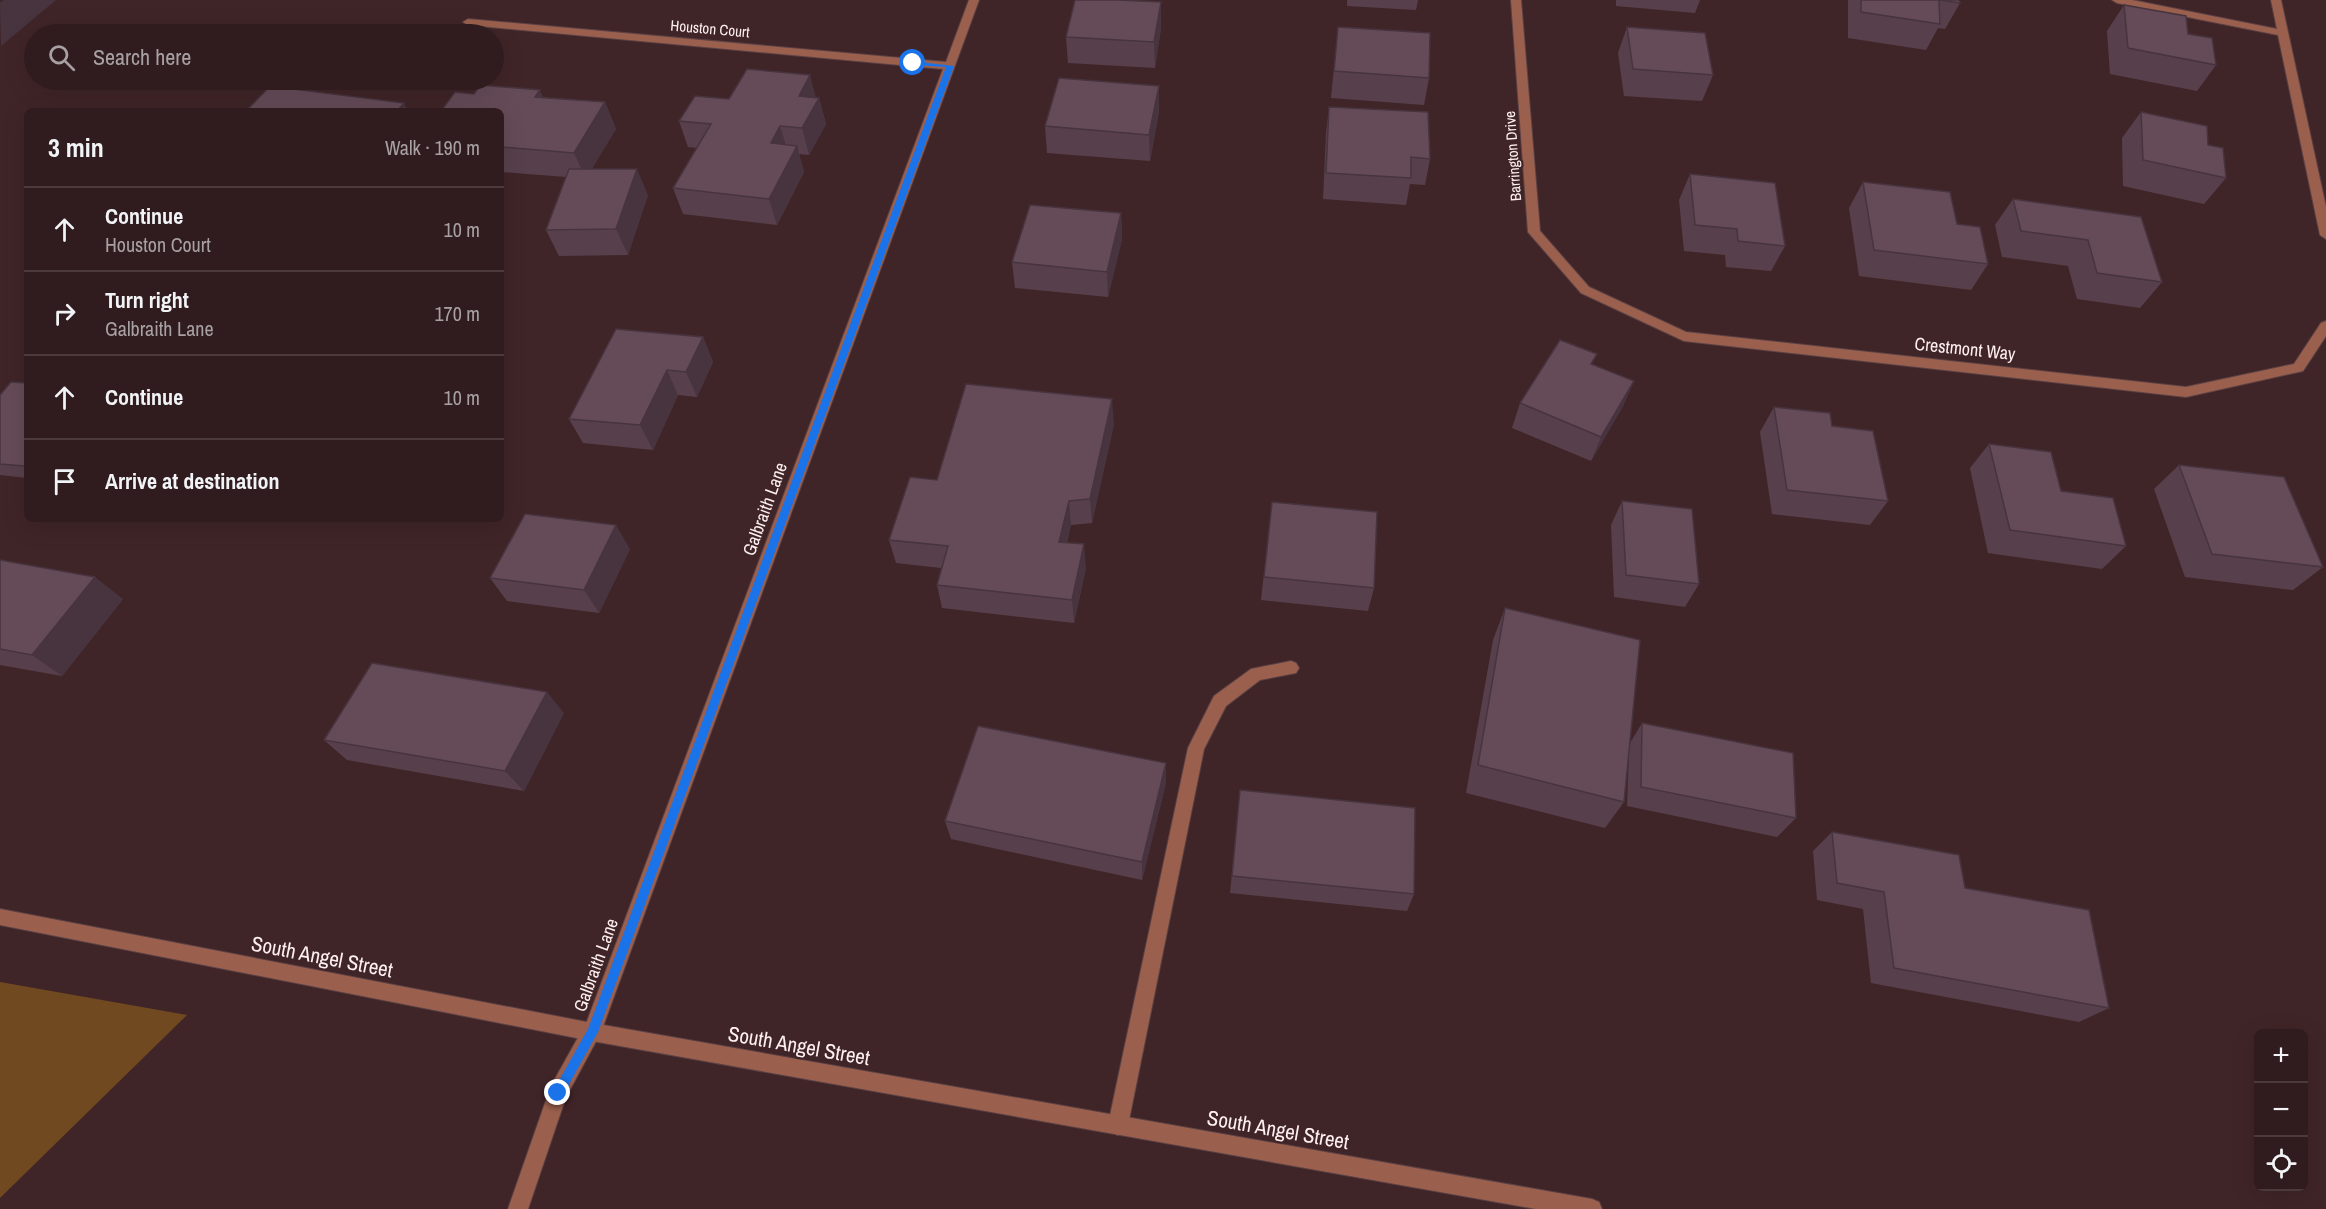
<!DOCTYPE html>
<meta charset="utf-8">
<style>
:root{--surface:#301c1e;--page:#382527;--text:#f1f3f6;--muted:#a8a1a4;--line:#4b3a3c}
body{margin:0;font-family:"Archivo Narrow",sans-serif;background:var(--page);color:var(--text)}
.controls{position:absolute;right:18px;bottom:18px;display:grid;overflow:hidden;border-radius:9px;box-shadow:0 6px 24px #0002}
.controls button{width:54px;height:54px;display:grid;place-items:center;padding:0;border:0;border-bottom:2px solid var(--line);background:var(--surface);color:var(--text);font:30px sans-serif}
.stop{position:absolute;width:18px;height:18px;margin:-14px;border:4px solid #1a73e8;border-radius:50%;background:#fff}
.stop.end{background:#1a73e8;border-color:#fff;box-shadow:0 2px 6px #0008}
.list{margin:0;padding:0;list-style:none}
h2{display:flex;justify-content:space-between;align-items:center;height:78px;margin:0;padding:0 24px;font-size:26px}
h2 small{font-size:20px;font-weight:400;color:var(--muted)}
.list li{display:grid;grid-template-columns:39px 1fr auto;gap:18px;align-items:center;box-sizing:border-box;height:84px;padding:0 24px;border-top:2px solid var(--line)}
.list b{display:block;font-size:22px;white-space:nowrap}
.list p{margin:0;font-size:20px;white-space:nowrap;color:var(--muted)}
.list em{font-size:20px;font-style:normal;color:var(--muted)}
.icon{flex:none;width:33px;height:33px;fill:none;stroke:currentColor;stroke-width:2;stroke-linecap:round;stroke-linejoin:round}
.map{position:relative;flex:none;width:2326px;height:1209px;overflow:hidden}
.search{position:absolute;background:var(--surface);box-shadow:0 6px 24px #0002;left:24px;top:24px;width:480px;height:66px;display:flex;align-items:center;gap:15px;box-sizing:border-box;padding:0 21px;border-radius:33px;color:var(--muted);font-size:22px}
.panel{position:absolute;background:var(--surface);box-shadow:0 6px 24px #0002;left:24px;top:108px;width:480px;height:414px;border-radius:9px}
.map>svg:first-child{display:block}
.green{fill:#704920}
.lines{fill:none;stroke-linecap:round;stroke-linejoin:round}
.service-casing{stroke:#5b4144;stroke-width:2}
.minor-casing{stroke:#5b4144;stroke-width:2}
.tertiary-casing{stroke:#5b4144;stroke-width:2}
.service{fill:#9b604d;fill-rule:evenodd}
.minor{fill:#9b604d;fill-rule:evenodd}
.tertiary{fill:#9b604d;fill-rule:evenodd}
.wall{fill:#57404c}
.shaded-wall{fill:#47343e}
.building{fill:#654b58;stroke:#47343e;stroke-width:1.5}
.route{fill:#1a73e8}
.labels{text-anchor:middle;stroke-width:4.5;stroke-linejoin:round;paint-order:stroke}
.far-street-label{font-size:15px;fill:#feeff0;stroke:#402528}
.street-label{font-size:18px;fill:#feeff0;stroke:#402528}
.near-street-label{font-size:21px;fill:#feeff0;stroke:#402528}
</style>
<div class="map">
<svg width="2326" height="1209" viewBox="0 0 2326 1209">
<rect width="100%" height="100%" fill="#402528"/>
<path class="green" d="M0,982L187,1015L0,1198Z"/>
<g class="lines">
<g class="service-casing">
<g id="service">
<path d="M1291,661L1296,663L1299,668L1296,673L1260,680L1226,706L1204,749L1128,1125L1125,1132L1118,1135L1111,1132L1108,1125L1188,748L1214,696L1251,669Z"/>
<path d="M592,1023L599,1025L601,1032L566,1097L528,1209H508L551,1086L585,1025Z"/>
</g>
</g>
<g class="minor-casing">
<g id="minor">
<path d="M969,0H979L601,1032L599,1039L592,1041L585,1039L583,1032L943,69L468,25L463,22L468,19L946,62Z"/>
<path d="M1511,0H1521L1540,231L1589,287L1686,332L2186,387L2294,364L2321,323L2326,321V336L2303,371L2186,397L1684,341L1581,293L1528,232Z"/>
<path d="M2112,0H2132L2277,29L2271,0H2281L2326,207V239L2320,235L2278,35L2117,3Z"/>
</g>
</g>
<g class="tertiary-casing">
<path id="tertiary" d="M0,909L592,1023L1592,1199L1599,1202L1602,1209H1536L592,1041L0,925Z"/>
</g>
<use href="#service" class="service"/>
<use href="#minor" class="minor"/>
<use href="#tertiary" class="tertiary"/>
</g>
<g class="wall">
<path d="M1347,0H1418L1416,10L1347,6Z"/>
<path d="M1616,0H1700L1695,13L1616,6Z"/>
<path d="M1848,0H1959L1960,3L1945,29L1938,28L1926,50L1848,38Z"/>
<path d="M1161,2V28L1155,68L1068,63L1066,37Z"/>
<path d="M2124,5L2188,34L2216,65L2197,91L2110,74L2107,31Z"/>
<path d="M1338,27L1429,78L1424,105L1331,98Z"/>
<path d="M1627,27L1713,75L1702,101L1624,96L1618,53Z"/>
<path d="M1159,86V112L1150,161L1047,153L1045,126Z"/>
<path d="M474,94L543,98L605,102L616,129L591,169L648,195L628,255L559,256L546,230L566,177L501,172V111Z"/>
<path d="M816,97L819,98L826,124L809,155L799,154L804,172L777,225L683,214L673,188L697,148L688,147L679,121L729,99Z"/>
<path d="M1329,107L1430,159L1425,185L1410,184L1406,205L1323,199L1326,133Z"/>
<path d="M2141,112L2208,145L2226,178L2204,204L2123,186L2122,138Z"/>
<path d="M1690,174L1785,246L1771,271L1726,267L1725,255L1684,251L1679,200Z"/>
<path d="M1863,182L1957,224L1988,264L1971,290L1859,276L1849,208Z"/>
<path d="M2013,199L2141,217L2162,282L2140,308L2077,299L2068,266L2002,257L1995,225Z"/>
<path d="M1121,213L1122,239L1108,297L1015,288L1012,262Z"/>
<path d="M703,337L713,362L697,397L678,395L653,450L583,443L569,419Z"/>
<path d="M1593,365L1634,381L1623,406L1591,461L1512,428L1520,403Z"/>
<path d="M27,383V478L0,475V395Z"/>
<path d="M1774,407L1832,426L1888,501L1870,525L1772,514L1760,432Z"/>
<path d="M1114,424L1092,523L1071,525L1067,543L1086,568L1074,623L942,608L937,585L941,568L896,563L889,540L937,480Z"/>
<path d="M1989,444L2061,491L2126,546L2102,569L1988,553L1970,468Z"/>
<path d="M2179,465L2323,567L2293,590L2185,577L2154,489Z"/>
<path d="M1622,501L1699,584L1685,607L1614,597L1611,525Z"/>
<path d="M1272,502L1374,588L1368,611L1261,600Z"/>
<path d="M630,549L599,613L507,601L490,578Z"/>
<path d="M0,560L123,599L62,676L0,665Z"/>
<path d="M1505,608L1630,743L1642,723L1796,818L1777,837L1627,806L1629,753L1624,802L1605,828L1466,793L1493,640Z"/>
<path d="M564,713L524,791L347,760L324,740Z"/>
<path d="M1166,783L1142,880L951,839L945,821Z"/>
<path d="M1240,790L1414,894L1407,911L1230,893Z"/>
<path d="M1832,832L1965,888L2109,1008L2079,1022L1871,983L1863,909L1817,900L1813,851Z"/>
</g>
<g class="shaded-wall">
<path d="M4,0H56L1,46L0,3Z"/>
<path d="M1161,2V28L1155,68L1154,42Z"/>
<path d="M810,75L817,102L819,98L826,124L809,155L802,128L799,96Z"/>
<path d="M1159,86V112L1150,161L1149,135Z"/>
<path d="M540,90L552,116L535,97Z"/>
<path d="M605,102L616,129L586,179L574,153Z"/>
<path d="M404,103L408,111H397Z"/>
<path d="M780,126L788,152L771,143Z"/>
<path d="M797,146L804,172L777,225L769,199Z"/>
<path d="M637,169L648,195L628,255L616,229Z"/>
<path d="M1121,213L1122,239L1108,297L1107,272Z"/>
<path d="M703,337L713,362L697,397L686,372Z"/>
<path d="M667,370L678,395L653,450L640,425Z"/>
<path d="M1634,381L1623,406L1591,461L1601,437Z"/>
<path d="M1112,399L1114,424L1092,523L1090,499Z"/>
<path d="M1069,501L1071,525L1062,565L1059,542Z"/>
<path d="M616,525L630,549L599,613L584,590Z"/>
<path d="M1084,544L1086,568L1074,623L1072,600Z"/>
<path d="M95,577L123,599L62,676L32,655Z"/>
<path d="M547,692L564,713L524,791L505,771Z"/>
<path d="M1166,763V783L1142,880V862Z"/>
</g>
<g class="building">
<path d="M1075,0H1118L1161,2L1154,42L1066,37Z"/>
<path d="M1861,0H1939L1940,24L1861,12Z"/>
<path d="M1939,0H1959L1960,3Z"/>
<path d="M2124,5L2186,16L2188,34L2212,38L2216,65L2128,48Z"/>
<path d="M1338,27L1430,33L1429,78L1334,71Z"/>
<path d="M1627,27L1705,33L1713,75L1633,69Z"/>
<path d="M747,69L810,75L799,96L819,98L802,128L780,126L771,143L797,146L769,199L673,188L711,124L679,121L695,96L729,99Z"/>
<path d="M1059,78L1159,86L1149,135L1045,126Z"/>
<path d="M480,85L540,90L535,97L605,102L574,153L501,147V111H441L455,92L474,94Z"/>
<path d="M270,86L404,103L397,111H246Z"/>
<path d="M1329,107L1428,112L1430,159L1411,157V178L1326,173Z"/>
<path d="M2141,112L2207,126L2208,145L2223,148L2226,178L2143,160Z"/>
<path d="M569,169H637L616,229L546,230Z"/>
<path d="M1690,174L1775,183L1785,246L1738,241L1737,229L1695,225Z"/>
<path d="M1863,182L1950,192L1957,224L1980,227L1988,264L1874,250Z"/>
<path d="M2013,199L2141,217L2162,282L2097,273L2088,240L2021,231Z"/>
<path d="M1030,205L1121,213L1107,272L1012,262Z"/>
<path d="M616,329L703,337L686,372L667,370L640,425L569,419Z"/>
<path d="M1560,340L1597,354L1591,364L1634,381L1601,437L1520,403Z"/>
<path d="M11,382L27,383V462L24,466L0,464V395Z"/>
<path d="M966,384L1112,399L1090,499L1069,501L1059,542L1084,544L1072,600L937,585L948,546L889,540L910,477L937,480Z"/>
<path d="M1774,407L1830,413L1832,426L1873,431L1888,501L1787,490Z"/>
<path d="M1989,444L2051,452L2061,491L2113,498L2126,546L2010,530Z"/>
<path d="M2179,465L2284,477L2323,567L2212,554Z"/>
<path d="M1622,501L1692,509L1699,584L1626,575Z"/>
<path d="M1272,502L1377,512L1374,588L1264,577Z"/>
<path d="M525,514L616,525L584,590L490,578Z"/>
<path d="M0,560L95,577L32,655L0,649Z"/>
<path d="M1505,608L1640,640L1624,802L1478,765Z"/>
<path d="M372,663L547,692L505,771L324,740Z"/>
<path d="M1642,723L1793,753L1796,818L1641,787Z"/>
<path d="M978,726L1166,763L1142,862L945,821Z"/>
<path d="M1240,790L1415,808L1414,894L1232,876Z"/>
<path d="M1832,832L1959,855L1965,888L2089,910L2109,1008L1894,968L1884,892L1837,883Z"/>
</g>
<path class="route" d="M910,61L954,66L598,1032L562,1097L558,1099L552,1093L588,1029L946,67L913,65Z"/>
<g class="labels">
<g class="far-street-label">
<text transform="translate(710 29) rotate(5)" y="5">Houston Court</text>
<text transform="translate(1513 156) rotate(-94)" y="5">Barrington Drive</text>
</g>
<g class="street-label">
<text transform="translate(1965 349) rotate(6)" y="6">Crestmont Way</text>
<text transform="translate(765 509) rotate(-70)" y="6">Galbraith Lane</text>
<text transform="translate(596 965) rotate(-70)" y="6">Galbraith Lane</text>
</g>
<g class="near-street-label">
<text transform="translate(322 957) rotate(11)" y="7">South Angel Street</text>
<text transform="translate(799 1046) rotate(10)" y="7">South Angel Street</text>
<text transform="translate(1278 1130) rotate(10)" y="7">South Angel Street</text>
</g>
</g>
</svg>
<div class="controls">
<button>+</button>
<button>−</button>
<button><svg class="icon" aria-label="locate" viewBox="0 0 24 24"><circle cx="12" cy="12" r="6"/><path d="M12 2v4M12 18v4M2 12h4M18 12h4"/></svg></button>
</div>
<div class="stop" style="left:913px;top:63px"></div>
<div class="stop end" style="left:558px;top:1093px"></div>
<div class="search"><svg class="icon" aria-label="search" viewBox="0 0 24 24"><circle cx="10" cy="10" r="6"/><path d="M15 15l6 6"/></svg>Search here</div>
<section class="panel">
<h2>3 min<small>Walk · 190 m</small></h2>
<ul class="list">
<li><svg class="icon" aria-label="ahead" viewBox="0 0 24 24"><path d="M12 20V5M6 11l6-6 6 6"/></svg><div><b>Continue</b><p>Houston Court</p></div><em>10 m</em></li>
<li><svg class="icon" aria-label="right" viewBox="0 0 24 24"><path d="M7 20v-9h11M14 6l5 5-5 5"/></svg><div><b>Turn right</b><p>Galbraith Lane</p></div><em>170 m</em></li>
<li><svg class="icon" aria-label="ahead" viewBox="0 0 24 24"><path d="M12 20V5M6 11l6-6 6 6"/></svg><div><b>Continue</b></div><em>10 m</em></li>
<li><svg class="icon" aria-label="arrive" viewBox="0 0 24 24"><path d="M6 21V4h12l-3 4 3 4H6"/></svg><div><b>Arrive at destination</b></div></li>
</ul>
</section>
</div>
